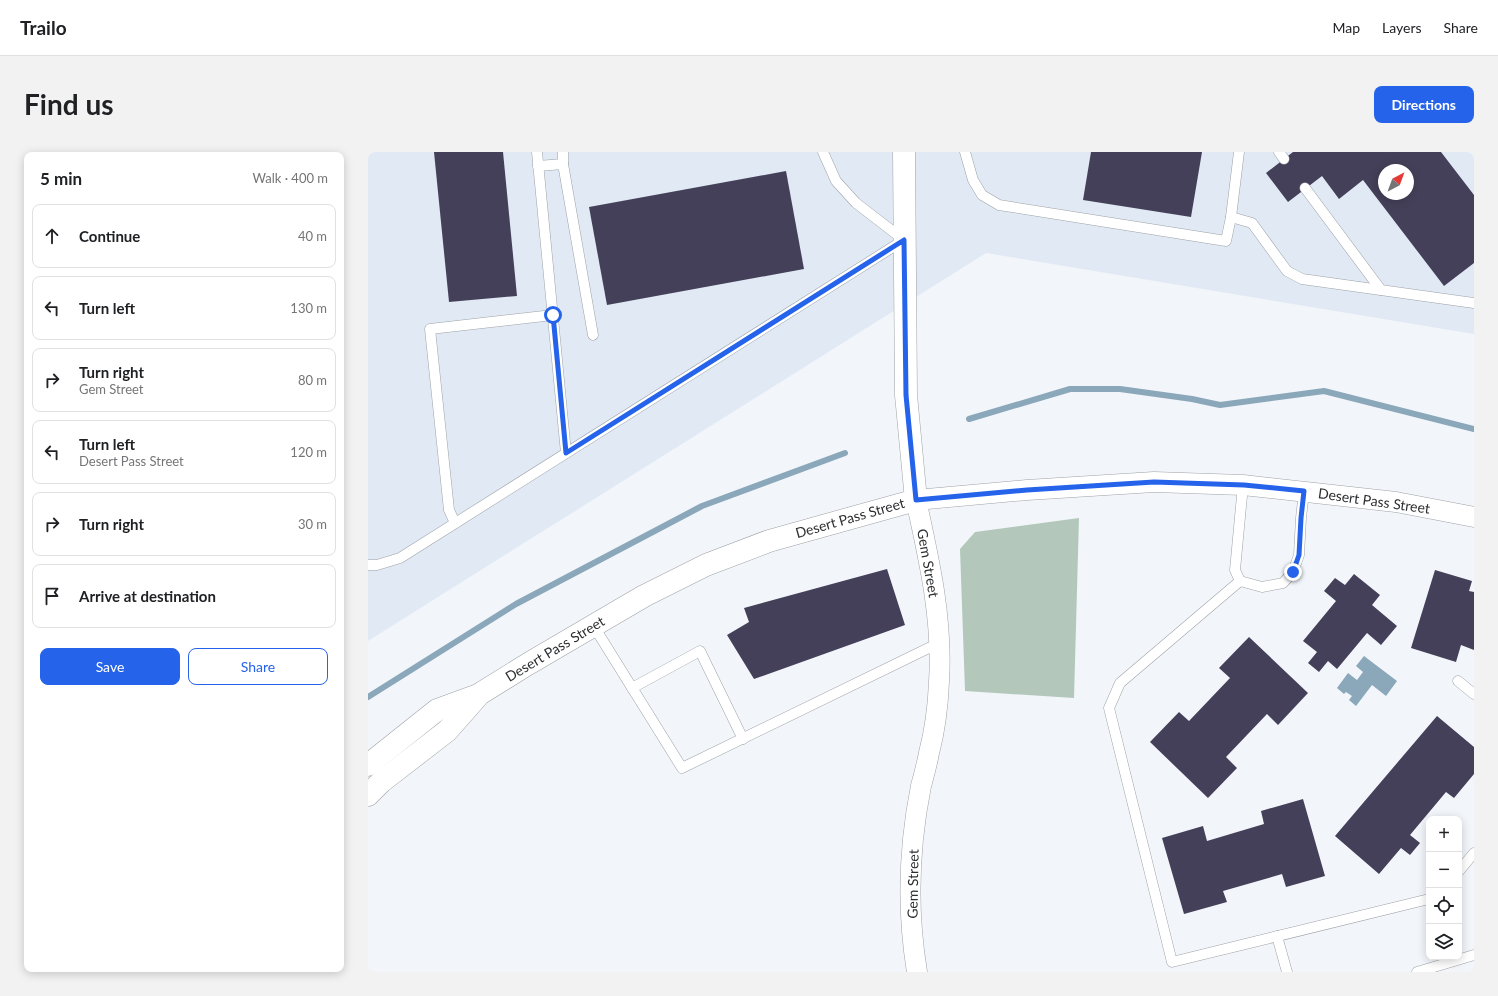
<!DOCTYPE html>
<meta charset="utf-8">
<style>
:root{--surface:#fff;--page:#f2f2f2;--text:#202124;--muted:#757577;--line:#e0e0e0;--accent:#2563eb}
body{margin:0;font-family:Lato,sans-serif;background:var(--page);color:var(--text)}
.controls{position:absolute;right:12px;bottom:12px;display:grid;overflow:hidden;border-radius:8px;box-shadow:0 2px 10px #0003}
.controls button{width:36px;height:36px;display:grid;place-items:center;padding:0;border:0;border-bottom:1px solid var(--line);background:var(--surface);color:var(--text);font:20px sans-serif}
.compass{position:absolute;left:1010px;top:12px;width:36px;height:36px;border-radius:50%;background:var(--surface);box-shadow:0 2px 10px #0003;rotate:41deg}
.stop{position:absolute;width:12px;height:12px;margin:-9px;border:3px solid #2563eb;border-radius:50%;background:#fff}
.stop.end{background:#2563eb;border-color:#fff;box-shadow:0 1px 4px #0008}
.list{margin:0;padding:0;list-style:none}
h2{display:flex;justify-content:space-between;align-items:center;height:52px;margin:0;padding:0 16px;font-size:17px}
h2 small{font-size:13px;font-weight:400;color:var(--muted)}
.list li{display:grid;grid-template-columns:26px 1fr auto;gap:12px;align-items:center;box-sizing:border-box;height:64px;margin:0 8px 8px;padding:0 8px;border:1px solid var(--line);border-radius:8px}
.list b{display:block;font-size:15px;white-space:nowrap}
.list p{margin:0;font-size:13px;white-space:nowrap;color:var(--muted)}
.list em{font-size:13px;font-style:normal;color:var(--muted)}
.actions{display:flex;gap:8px;padding:12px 16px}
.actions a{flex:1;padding:9px 0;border:1px solid var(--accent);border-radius:8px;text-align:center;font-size:14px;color:var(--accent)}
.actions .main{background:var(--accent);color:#fff}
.icon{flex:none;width:22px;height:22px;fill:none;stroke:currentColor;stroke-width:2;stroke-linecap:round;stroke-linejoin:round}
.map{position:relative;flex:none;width:1106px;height:820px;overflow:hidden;border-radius:8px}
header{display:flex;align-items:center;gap:24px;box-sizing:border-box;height:56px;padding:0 20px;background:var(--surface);border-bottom:1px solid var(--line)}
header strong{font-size:19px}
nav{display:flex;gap:22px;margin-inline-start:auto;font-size:14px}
.intro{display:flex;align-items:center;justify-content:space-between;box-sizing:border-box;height:96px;padding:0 24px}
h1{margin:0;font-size:28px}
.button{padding:10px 18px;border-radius:8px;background:var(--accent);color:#fff;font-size:14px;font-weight:700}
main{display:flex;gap:24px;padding:0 24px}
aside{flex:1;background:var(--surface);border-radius:8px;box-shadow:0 2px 10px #0003}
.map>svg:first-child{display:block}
.built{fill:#e0e9f4;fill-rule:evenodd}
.green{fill:#b3c8ba}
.water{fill:#8ba7ba}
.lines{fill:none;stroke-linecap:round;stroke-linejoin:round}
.stream{stroke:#8ba7ba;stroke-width:6}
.building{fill:#444059;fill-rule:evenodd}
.service-casing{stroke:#9ea2a6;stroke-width:11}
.minor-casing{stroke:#9ea2a6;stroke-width:21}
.tertiary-casing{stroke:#9ea2a6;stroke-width:23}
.service{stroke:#fff;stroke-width:10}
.minor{stroke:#fff;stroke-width:20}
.tertiary{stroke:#fff;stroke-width:22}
.route{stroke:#2563eb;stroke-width:5}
.labels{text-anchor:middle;stroke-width:4;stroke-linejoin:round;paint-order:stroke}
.street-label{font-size:14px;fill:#2d2e30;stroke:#fff}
</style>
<header>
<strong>Trailo</strong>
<nav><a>Map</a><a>Layers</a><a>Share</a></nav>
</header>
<div class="intro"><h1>Find us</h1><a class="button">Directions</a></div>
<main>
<aside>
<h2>5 min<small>Walk · 400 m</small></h2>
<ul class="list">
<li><svg class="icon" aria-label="ahead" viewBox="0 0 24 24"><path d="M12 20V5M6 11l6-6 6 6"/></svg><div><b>Continue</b></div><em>40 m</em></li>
<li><svg class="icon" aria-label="left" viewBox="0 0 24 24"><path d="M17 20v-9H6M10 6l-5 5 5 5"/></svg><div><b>Turn left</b></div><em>130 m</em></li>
<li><svg class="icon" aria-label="right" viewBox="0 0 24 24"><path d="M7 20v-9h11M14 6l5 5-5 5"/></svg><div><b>Turn right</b><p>Gem Street</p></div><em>80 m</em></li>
<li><svg class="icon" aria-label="left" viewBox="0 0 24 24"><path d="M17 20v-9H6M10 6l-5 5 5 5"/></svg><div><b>Turn left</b><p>Desert Pass Street</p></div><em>120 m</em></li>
<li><svg class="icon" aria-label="right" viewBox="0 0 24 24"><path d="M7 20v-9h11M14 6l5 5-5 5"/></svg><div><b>Turn right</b></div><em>30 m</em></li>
<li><svg class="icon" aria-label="arrive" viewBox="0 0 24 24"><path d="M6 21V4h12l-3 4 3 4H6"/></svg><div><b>Arrive at destination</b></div></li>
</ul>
<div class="actions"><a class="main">Save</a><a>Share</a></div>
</aside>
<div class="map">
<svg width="1106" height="820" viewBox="0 0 1106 820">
<rect width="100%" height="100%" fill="#f2f6fb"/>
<path class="built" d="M0,0H1106V182L618,101L0,489ZM1016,18H1040V42H1016Z"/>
<path class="green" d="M711,366L706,546L597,539L592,397L607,380Z"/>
<path class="water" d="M996,504L1029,529L1018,544L1004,533L988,554L981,548L984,544L978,540L976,542L969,536L980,521L989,528L995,520L988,514Z"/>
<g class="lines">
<g class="stream">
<path d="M601,267L702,237H752L824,247L852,253L956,239L1106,277"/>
<path d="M0,545L148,452L334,354L477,301"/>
</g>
</g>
<g class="building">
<path d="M66,0H135L149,144L81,150Z"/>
<path d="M723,0H834L823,65L715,48Z"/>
<path d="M925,0H1073L1106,43V111L1076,134L995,28L971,47L954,24L920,50L898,21ZM1016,18H1040V42H1016Z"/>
<path d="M418,19L436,117L239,153L221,55Z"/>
<path d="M519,417L537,473L386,527L359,483L381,470L376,456Z"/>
<path d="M1067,418L1104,429L1101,439L1106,440V498L1093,493L1088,510L1043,496Z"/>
<path d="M986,422L1012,443L1004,453L1029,474L1013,493L999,481L969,517L960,509L951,520L940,511L949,500L935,489L968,449L956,439L967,426L977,433Z"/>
<path d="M881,485L940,541L910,573L899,562L858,605L869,616L840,646L782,590L811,560L821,569L862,526L851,516Z"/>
<path d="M1069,564L1106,595V622L1086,646L1078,640L1042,683L1052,691L1042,703L1033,696L1011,722L967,684Z"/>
<path d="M935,647L957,724L918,735L914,722L855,739L859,750L816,762L794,686L835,674L839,689L896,672L893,659Z"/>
</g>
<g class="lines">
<g class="service-casing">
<g id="service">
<path d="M169,0L198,301"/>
<path d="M195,0V12L225,183"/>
<path d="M597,0L605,28L614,43L631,53L858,89L863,65L871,0"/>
<path d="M911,0L916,7"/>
<path d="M170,14L195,12"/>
<path d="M937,36L1013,138"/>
<path d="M863,65L884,71L919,119L934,127L1106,151"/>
<path d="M875,333L867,418L872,429L894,435L915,431L925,420L931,403L933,366L936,339"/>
<path d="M87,371L81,358L62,177L185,163"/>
<path d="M0,413H9L32,406L536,88L488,51L468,29L455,0"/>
<path d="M872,429L752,531L741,556L804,810L1061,747"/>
<path d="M225,473L314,616L571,491"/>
<path d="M1090,529L1106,542"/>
<path d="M264,536L332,499L375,587"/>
<path d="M1091,719L1106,701"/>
<path d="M909,784L919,820"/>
<path d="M1049,820L1106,803"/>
</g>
</g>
<g class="minor-casing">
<path id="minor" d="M549,820C539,759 541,694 553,634C556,623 559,612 561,601C567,578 570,554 571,530C575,468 561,407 548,348L659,338L786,330L875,333L1028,350L1106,365"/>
</g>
<g class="tertiary-casing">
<g id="tertiary">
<path d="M0,613L69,558L110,543L160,512L276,444L338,413L401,389L548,348L538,243L536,0"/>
<path d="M0,643L13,630L79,579L109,545"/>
</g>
</g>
<use href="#service" class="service"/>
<use href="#minor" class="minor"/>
<use href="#tertiary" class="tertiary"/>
</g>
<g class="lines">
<path class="route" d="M185,163L198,301L536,88L538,243L548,348L659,338L786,330L876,333L936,339L933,366L931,403L925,420"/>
</g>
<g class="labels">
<g class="street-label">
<text transform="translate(1006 349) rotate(8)" y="5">Desert Pass Street</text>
<text transform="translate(482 366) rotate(-16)" y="5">Desert Pass Street</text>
<text transform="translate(560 411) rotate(80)" y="5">Gem Street</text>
<text transform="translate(187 497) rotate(-31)" y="5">Desert Pass Street</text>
<text transform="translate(545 732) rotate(-89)" y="5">Gem Street</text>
</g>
</g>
</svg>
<div class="controls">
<button>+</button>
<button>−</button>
<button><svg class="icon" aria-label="locate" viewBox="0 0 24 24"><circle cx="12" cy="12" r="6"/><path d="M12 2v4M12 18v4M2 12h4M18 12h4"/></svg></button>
<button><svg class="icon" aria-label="layers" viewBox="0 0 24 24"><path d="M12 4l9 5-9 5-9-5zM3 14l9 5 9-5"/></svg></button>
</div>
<svg class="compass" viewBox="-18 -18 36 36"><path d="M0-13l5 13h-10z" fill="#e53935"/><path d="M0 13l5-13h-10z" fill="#757577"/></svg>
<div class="stop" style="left:185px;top:163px"></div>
<div class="stop end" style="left:925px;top:420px"></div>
</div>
</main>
